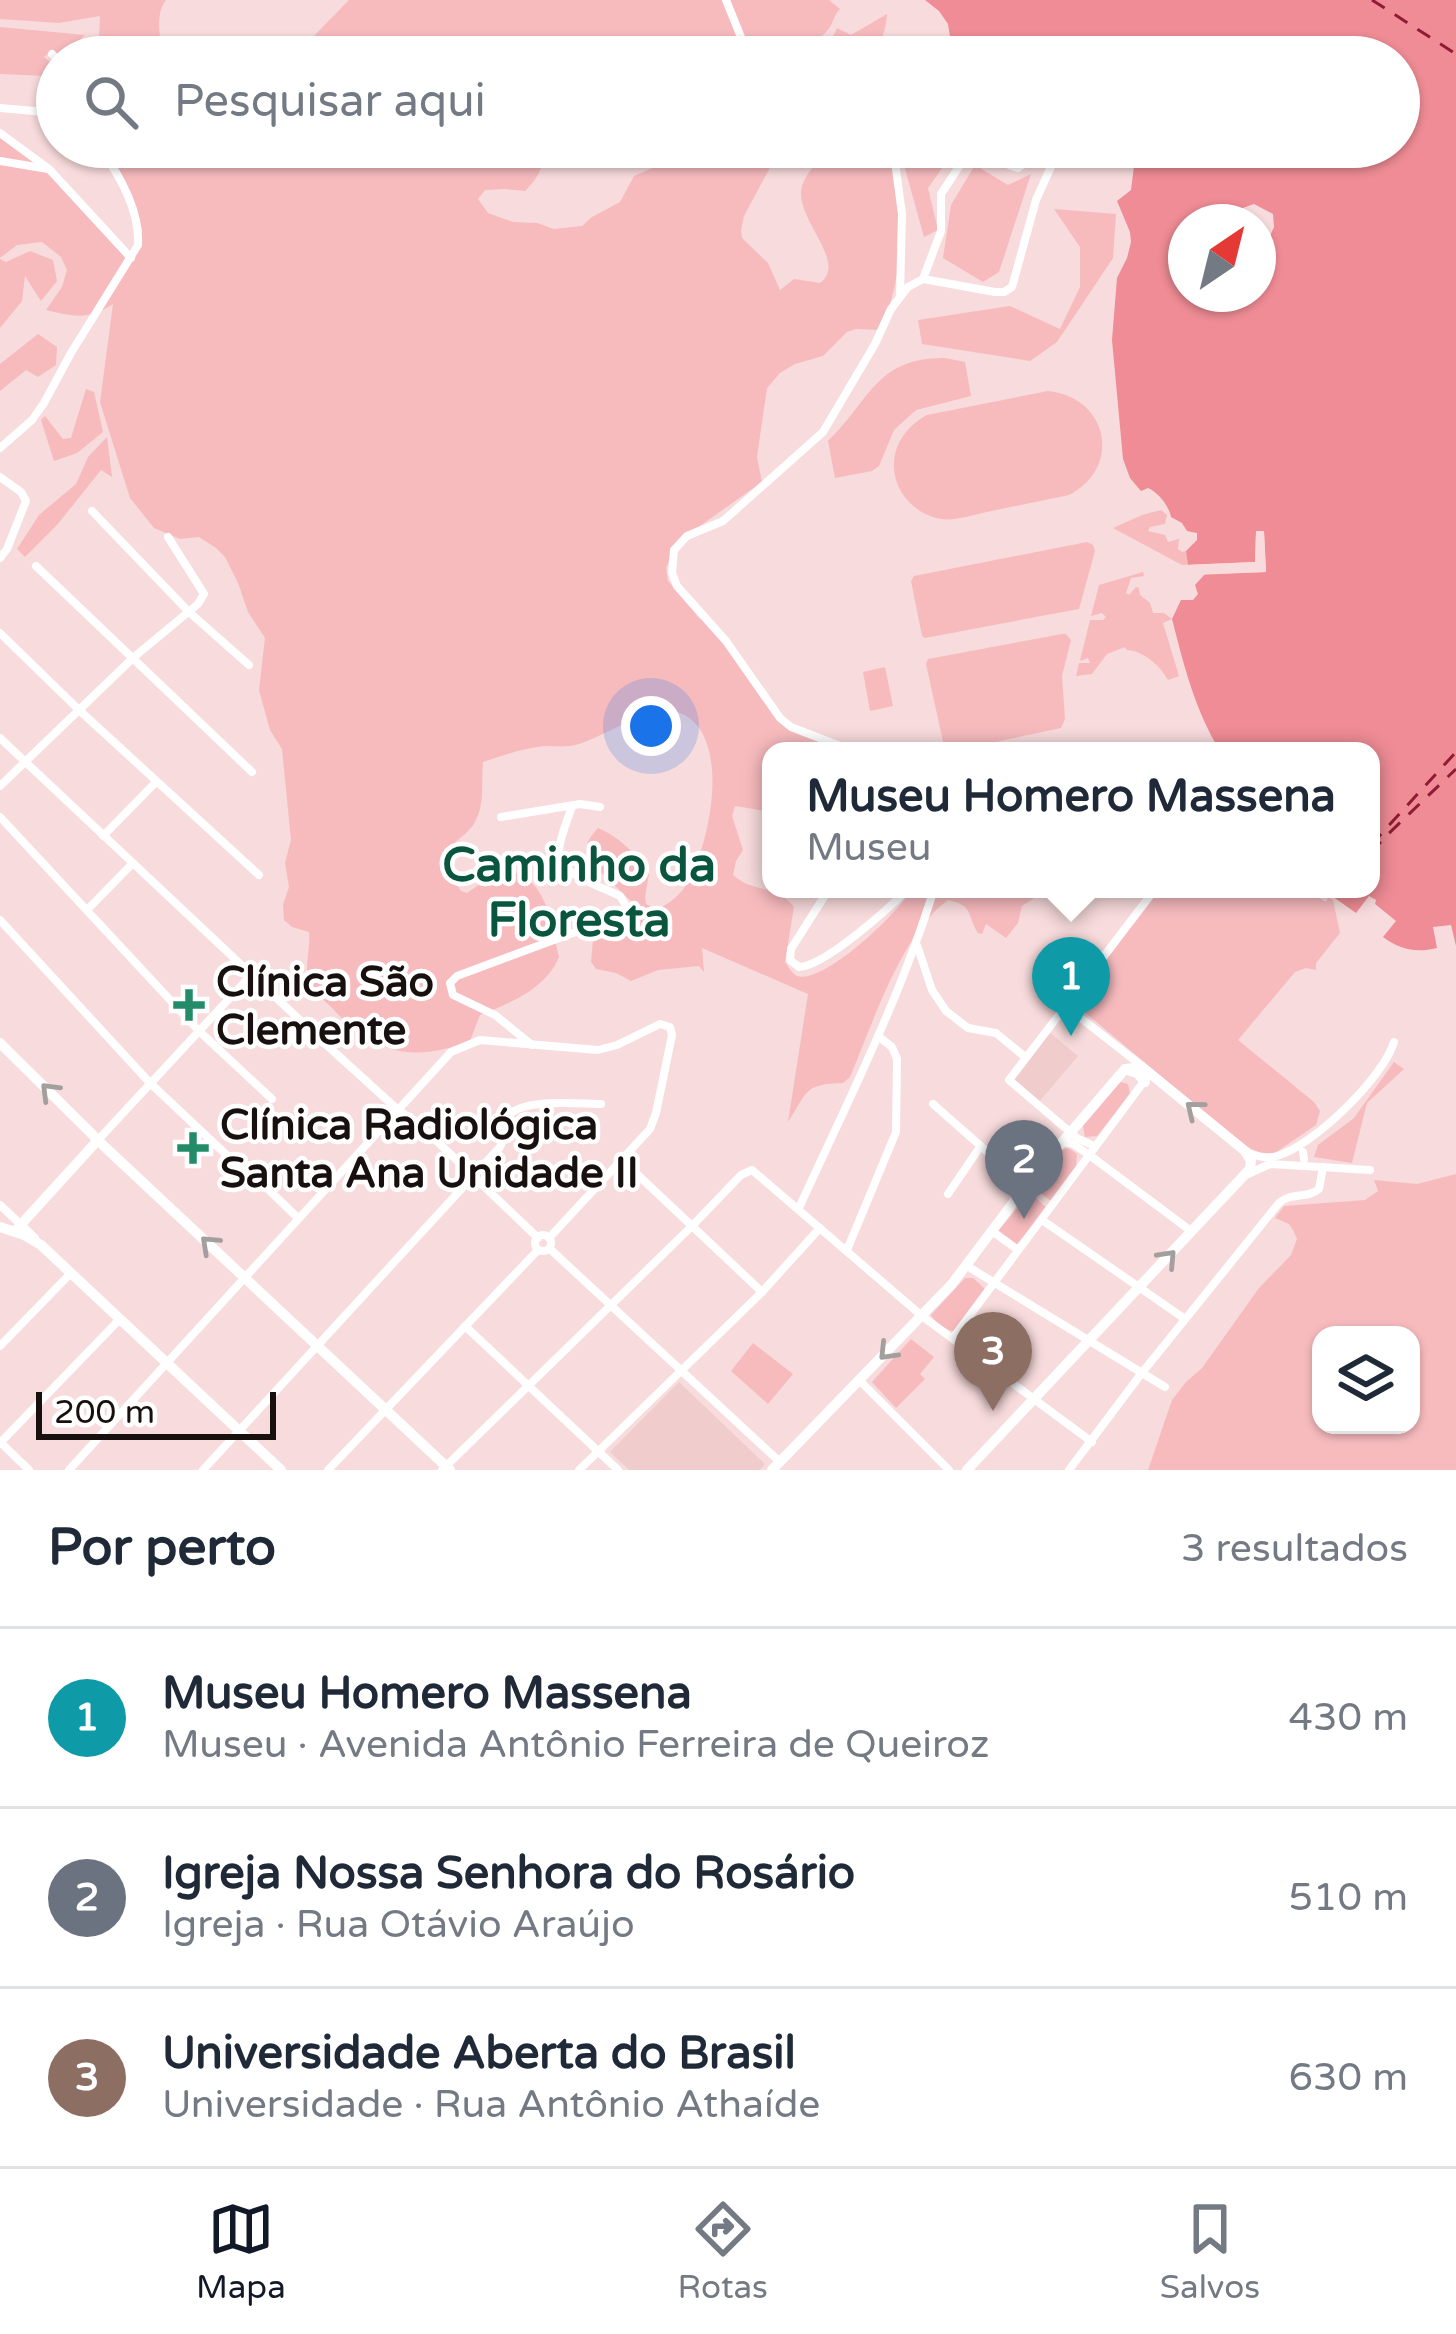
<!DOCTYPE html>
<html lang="pt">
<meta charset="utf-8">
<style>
:root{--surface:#fff;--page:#f6f6f7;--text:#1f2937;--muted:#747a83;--line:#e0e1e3;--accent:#111827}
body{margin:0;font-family:"Varela Round",sans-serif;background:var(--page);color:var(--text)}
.controls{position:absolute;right:36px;bottom:36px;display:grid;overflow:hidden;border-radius:24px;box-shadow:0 3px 9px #0004}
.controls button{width:108px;height:108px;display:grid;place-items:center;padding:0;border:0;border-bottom:3px solid var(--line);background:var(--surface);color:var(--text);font:60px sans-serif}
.compass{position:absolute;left:1168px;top:204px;width:108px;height:108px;border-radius:50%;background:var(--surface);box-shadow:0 3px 9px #0004;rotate:35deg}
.scale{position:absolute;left:36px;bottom:30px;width:240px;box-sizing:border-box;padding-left:12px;border:6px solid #180f0f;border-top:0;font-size:33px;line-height:42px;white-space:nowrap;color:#180f0f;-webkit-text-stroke:9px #fff;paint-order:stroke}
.you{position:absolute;left:651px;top:726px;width:42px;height:42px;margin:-30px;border:9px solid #fff;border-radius:50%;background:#1a73e8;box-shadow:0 0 0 18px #1a73e833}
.badge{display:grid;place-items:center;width:78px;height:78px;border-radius:50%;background:var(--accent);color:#fff;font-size:39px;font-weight:700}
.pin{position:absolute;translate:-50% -99px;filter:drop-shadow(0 3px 6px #0008)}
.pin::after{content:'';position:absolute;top:63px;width:42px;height:36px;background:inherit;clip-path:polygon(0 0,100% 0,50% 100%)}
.popup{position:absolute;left:762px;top:742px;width:618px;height:156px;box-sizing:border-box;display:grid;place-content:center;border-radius:24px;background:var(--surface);filter:drop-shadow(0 3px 9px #0005);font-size:39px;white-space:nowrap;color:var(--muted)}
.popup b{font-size:45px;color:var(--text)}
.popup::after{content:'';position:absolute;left:50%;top:100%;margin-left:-24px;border:24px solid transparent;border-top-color:var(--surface)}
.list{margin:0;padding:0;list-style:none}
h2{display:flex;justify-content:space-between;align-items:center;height:156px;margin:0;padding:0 48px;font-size:51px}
h2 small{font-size:39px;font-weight:400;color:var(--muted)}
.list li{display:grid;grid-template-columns:78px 1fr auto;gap:36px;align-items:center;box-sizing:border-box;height:180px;padding:0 48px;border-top:3px solid var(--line)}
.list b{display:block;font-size:45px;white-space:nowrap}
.list p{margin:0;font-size:39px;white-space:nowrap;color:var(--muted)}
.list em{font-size:39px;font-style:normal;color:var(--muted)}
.icon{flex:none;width:66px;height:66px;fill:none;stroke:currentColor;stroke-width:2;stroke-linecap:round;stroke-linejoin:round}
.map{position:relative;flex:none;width:1456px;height:1470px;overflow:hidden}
.search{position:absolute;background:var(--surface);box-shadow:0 3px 9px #0004;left:36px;right:36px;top:36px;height:132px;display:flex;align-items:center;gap:30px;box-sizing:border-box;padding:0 42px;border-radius:66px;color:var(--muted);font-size:45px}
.sheet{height:696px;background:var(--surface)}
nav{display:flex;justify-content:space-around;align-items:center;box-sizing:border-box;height:168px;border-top:3px solid var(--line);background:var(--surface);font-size:33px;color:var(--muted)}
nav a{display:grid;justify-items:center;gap:6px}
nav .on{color:var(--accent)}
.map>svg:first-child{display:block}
.built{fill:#f1cccd}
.green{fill:#f7bbbe;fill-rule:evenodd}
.water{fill:#ef8c95;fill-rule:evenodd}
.pier{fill:#f8dbdc}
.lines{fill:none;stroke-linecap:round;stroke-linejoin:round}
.ferry{stroke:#8f1b34;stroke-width:3;stroke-dasharray:15 12;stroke-linecap:butt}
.minor{stroke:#fff;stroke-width:8}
.major{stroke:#fff;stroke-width:10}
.oneway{stroke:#a39f9f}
.poi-dot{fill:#238b67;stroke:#fff;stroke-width:4.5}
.labels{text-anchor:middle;stroke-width:9;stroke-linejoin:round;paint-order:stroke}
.poi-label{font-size:42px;font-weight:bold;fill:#180f0f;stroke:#fff;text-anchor:start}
.quarter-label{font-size:48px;font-weight:bold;fill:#0a553d;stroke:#fff}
</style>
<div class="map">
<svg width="1456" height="1470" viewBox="0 0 1456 1470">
<rect width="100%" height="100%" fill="#f8dbdc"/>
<g class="built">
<path d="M1049,1032L1078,1056L1038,1103L1012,1079Z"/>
<path d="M679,1382L765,1464L760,1470H629L610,1452Z"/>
</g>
<g class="green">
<path d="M0,0H166C154,15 161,39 163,57H114L99,37L100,16L59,23L0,19Z"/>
<path d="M349,0H829L840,9C833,16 833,25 827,31C818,41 809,45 803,57H644L618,40L583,37L565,57H299L310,40Z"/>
<path d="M887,14C885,47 870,57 838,57L831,41L837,28L851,35Z"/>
<path d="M0,27L85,35L63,55L51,51L44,57L57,68V73L47,76L0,74Z"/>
<path d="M0,135C26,153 53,171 73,196C89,216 102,236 124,251L134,248L142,230L133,203L112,162L120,155L119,147H543C545,166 538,178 525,191L504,189L485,190L478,199L488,213L513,222L537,223L554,229L582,226L592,217L620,202L634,176L657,166L650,157V147H781L744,216L741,230L742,238L768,263L780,290L794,279L820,283C849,261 793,218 802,186C806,171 822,160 830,147H887C904,209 907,271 880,330L856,329L847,332L823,356L795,364L780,373L767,388L757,457L762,482L676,543L666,568L668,581L699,618L718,631L779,720L801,734L841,751H771V812L735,806L732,816L743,850L736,861L733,875C752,893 776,884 794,907L785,962C788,966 792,974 797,976C824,985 900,911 912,889H1048L1022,906L1018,923L1006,938L986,924L982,934L978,933C967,916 974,905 948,900C901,934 873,1023 850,1077L843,1083C804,1084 808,1091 788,1122L808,994L702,948L704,972L699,966L658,970L631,981L616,973L596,969L591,962L593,940C606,927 625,926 637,914L632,902L587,859C584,845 589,838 598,828C618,836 638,855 649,874L645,897L646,904L656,910C667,905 678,897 685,887C710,849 735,730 677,712C652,705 605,735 582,743C569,748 558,746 545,746C523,748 504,755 483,762C481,782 485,802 476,820C466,840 448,838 444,867L461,891L467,893L500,870C546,871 551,921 559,957C546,989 510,1003 480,1015L470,1041C414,1063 375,1054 333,1009C325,1001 312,990 309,980C304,964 311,948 309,932L292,927L284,920L283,905L289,887L285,863L291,840L282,749L270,730L259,690L265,638L248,612L238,583L225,557L216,548L199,537L180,539L154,528L130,498L100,402L113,304C88,320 75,317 46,310L62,287L67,270L61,257L42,242L17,245L0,258Z"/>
<path d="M899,147H957L928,188L938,230L924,237Z"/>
<path d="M975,165L1008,185L1031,174L999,272L983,282L943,258L951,205Z"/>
<path d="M1054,209L1116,214L1113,258L1057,342L1030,361L922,344L918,320L1010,306L1060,329L1080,287V247Z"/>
<path d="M30,251L53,260L57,281L41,301L25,276L22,301L0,328V259L6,262Z"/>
<path d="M38,334L57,347L56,365L38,377L26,370L0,391V364Z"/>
<path d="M945,358L965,362L971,396L916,410L894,430L879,466L872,471L835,478L828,441C870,401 876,357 945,358Z"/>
<path d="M86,389L94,392L103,432L77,453L54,461L41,420L45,416L63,439L71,438Z"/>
<path d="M1048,391C1108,397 1123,467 1069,495C1042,501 1014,506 987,512C972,515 956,521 941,519C916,515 895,493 894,468C893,444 907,426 927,415Z"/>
<path d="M107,437L112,477L101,470L57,525L25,557L17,549L39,515L76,484L88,457Z"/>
<path d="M1161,510L1167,515L1165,524L1150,527L1148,531L1165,535L1168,542L1179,539L1178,549L1182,552L1186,551L1188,565H1182L1113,528L1142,515Z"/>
<path d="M1087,542L1093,545L1095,551L1079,609L925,638L922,636L911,581L914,576Z"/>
<path d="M1143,572L1144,576L1131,578L1126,593L1129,595L1136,587L1139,588L1140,595L1150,603L1153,613H1164L1172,619L1163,623L1179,676L1168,680C1160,665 1143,651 1127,650L1125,647L1107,654L1092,674L1076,676L1079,663H1090L1088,658L1080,661L1090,620H1103L1106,617L1102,613L1091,616L1099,585Z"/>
<path d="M1062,634H1066L1071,640L1062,676L1065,719L1061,728L953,751L944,746L926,664L928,659Z"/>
<path d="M885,667L893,706L870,711L863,672Z"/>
<path d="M1164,889H1304L1326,902L1328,897L1333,900L1340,933L1316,963V970L1306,968L1295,972L1238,1040L1314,1102L1320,1111L1316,1125L1272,1155L1260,1153L1244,1145L1083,1011L1081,1003L1085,989L1155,894L1158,896Z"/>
<path d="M1394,1062L1404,1069L1367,1103L1352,1163L1314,1157L1318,1145L1354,1118Z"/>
<path d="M1120,1082L1128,1084L1130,1094L1097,1136L1085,1137L1083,1126Z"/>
<path d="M1068,1148L1077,1154L1076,1166L1051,1201L1031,1186L1061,1150Z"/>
<path d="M1456,1174V1470H1148L1172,1400L1186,1382L1202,1368L1259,1288L1291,1255L1297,1239L1293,1230L1289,1224L1275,1218L1284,1206L1365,1200L1378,1191L1374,1180L1417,1184ZM1321,1335H1411V1425H1321Z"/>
<path d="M1030,1193L1047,1208L1016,1245L998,1231Z"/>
<path d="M965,1278H973L985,1289L954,1331C946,1331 934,1322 931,1315Z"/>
<path d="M911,1339L934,1357L920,1374L925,1379L896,1408L872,1382Z"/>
<path d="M753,1343L793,1374L768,1404L731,1371Z"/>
</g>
<path class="water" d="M925,0H1456V946L1451,925L1433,927L1437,948C1416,953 1401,950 1383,937L1396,921L1375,904L1376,900L1369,896L1356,913L1322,889H1371V751H1220C1195,710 1184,666 1172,619L1181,600H1193L1198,594L1195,585L1205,574L1266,572L1264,532H1256L1255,562L1188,565L1186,551L1197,540V533L1187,531L1182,523L1171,517C1169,506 1158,492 1148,488L1141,491L1130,478L1123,459L1112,340L1117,278L1127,258L1131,242L1130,232L1117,201L1131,190L1134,166L1132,147H1399V57H965L951,43L948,24L939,11ZM1254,204L1273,214L1274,227L1266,245L1258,249V294H1186V222H1208L1222,212L1237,210Z"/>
<path class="pier" d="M1256,531H1264L1266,572L1196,575L1201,570H1187L1183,567L1182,565L1255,562Z"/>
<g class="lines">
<g class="ferry">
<path d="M1372,0L1456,54"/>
<path d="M1371,845L1456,752"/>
<path d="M1371,853L1384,838L1456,769"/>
</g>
<g class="minor">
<path d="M726,0L749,57"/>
<path d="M52,54L57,59"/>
<path d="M0,108L57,113"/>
<path d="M0,133L49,169L131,258"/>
<path d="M893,147L902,214L900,296"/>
<path d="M0,161L48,169"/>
<path d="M0,448L32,420L44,403L71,353L138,245C140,210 119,174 99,147"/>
<path d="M0,477L21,492L26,501L7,549L0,558"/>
<path d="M92,511L189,612L249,665"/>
<path d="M36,566L252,772"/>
<path d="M0,633L79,710L259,875"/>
<path d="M0,738L320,1039L397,1109L419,1124L538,1238"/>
<path d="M853,751L791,727L780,718L726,641L677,586L672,573L674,550L687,536L723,521L823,432L875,344L891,309L908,287L923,279L995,292H1004L1012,287L1036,200L1054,160L1052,151L1042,150L1018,168L1011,166L984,150L977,149L968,153L941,194V231L923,279"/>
<path d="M0,786L134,657L198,604L204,594L168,537"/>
<path d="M0,817L199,1031L272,1099"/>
<path d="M501,817L580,804L600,807"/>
<path d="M103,836L156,782"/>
<path d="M829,889L791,949L790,960L799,967C825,966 888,909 908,889"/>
<path d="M87,910L132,864"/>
<path d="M0,920L150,1083L234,1162L250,1172L298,1218"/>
<path d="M917,945L932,990L946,1011L968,1028L996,1033L1025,1057"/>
<path d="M1064,1005L1142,1066"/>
<path d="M532,1045L495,1015L453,995L450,983L457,976L616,917L624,910L625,904L620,896C603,887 558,874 559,853C559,838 568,820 572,806"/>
<path d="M933,1104L1026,1186"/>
<path d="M401,1113L406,1123L429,1138"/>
<path d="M98,1140L252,974"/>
<path d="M1062,1142L1073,1144L1088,1154L1191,1231"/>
<path d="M1094,1146L1077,1138L1009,1080L1153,892"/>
<path d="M1303,1152L1304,1159"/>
<path d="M1248,1153C1258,1156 1266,1159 1277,1156C1313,1146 1383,1078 1394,1042"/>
<path d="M622,1160L762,1292"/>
<path d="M1248,1174L1270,1164L1370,1170"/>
<path d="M948,1194L980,1147"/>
<path d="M0,1205L35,1238"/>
<path d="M799,1208C847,1103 900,999 934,889"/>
<path d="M1042,1220L1185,1319"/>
<path d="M992,1231L1018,1250"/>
<circle cx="543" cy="1243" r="8"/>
<path d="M550,1249L780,1462"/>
<path d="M847,1250L896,1132L897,1059L892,1047L878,1036"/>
<path d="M967,1266L1165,1387"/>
<path d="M465,1326L618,1470"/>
<path d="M953,1338L1145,1080"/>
<path d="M0,1346L71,1273"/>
<path d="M860,1381L949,1470"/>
<path d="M0,1443L120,1319"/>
<path d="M1,1443L29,1470"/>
<path d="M69,1470L451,1052L480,1040L598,1050L617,1045L660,1024L670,1027L672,1035L656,1113L650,1129L549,1238"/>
<path d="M203,1470L500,1147C505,1138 502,1127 506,1119C518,1097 578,1104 601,1104"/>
<path d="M328,1470L538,1250"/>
<path d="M442,1470L692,1226L741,1175L752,1170L922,1316L1092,1442"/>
<path d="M579,1470L762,1292L820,1228"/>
<path d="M1069,1470L1141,1374L1279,1203C1291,1192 1307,1199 1319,1189L1323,1167"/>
</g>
<g class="major">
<path d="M0,1043L106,1148L450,1470"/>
<path d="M1128,1070L1137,1073L1145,1082"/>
<path d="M0,1227L24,1235L41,1245L281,1470"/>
<path d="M15,1231L98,1140"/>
<path d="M772,1470L952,1284L1034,1175L1125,1069"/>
<path d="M967,1470L1250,1169L1251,1161L1245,1151L1142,1067L1125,1069"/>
</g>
</g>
<defs><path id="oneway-chevron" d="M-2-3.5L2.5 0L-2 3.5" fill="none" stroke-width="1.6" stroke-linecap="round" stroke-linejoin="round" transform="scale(3)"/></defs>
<g class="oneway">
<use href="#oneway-chevron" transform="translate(49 1091) rotate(-135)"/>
<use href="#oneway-chevron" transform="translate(1194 1109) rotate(-141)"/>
<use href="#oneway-chevron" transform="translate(209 1244) rotate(-137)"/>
<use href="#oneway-chevron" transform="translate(1168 1258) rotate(-47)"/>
<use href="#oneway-chevron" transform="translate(887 1352) rotate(134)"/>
</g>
<g class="poi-dot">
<path d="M183 987h12v12h12v12h-12v12h-12v-12h-12v-12h12z"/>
<path d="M187 1130h12v12h12v12h-12v12h-12v-12h-12v-12h12z"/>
</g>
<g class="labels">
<g class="poi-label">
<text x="216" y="996">Clínica São<tspan x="216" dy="48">Clemente</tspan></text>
<text x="220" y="1139">Clínica Radiológica<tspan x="220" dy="48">Santa Ana Unidade II</tspan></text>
</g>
<g class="quarter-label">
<text x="579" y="881">Caminho da<tspan x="579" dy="55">Floresta</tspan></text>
</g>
</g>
</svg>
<div class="controls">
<button><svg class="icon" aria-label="layers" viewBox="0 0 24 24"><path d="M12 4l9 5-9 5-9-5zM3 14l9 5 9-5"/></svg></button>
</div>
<svg class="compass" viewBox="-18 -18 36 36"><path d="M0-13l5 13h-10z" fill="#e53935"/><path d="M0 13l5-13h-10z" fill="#747a83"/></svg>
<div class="scale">200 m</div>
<div class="you"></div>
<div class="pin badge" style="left:1071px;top:1036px;background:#0f9aa8">1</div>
<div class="popup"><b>Museu Homero Massena</b>Museu</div>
<div class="pin badge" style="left:1024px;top:1219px;background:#6b7280">2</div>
<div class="pin badge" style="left:993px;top:1411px;background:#8d6e63">3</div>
<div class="search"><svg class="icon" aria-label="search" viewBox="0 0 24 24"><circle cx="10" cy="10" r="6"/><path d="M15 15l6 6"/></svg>Pesquisar aqui</div>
</div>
<section class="sheet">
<h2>Por perto<small>3 resultados</small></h2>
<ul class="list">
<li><span class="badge" style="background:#0f9aa8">1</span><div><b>Museu Homero Massena</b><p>Museu · Avenida Antônio Ferreira de Queiroz</p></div><em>430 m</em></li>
<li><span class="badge" style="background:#6b7280">2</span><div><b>Igreja Nossa Senhora do Rosário</b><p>Igreja · Rua Otávio Araújo</p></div><em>510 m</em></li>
<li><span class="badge" style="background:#8d6e63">3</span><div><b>Universidade Aberta do Brasil</b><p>Universidade · Rua Antônio Athaíde</p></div><em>630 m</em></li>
</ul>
</section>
<nav>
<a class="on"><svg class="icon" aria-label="map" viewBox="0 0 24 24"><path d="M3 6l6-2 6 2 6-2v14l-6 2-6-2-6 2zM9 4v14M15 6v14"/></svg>Mapa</a>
<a><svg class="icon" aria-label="directions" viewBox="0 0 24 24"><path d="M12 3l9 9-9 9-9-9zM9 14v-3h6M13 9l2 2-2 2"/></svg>Rotas</a>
<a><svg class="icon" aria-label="saved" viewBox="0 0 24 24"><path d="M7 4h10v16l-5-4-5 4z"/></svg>Salvos</a>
</nav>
